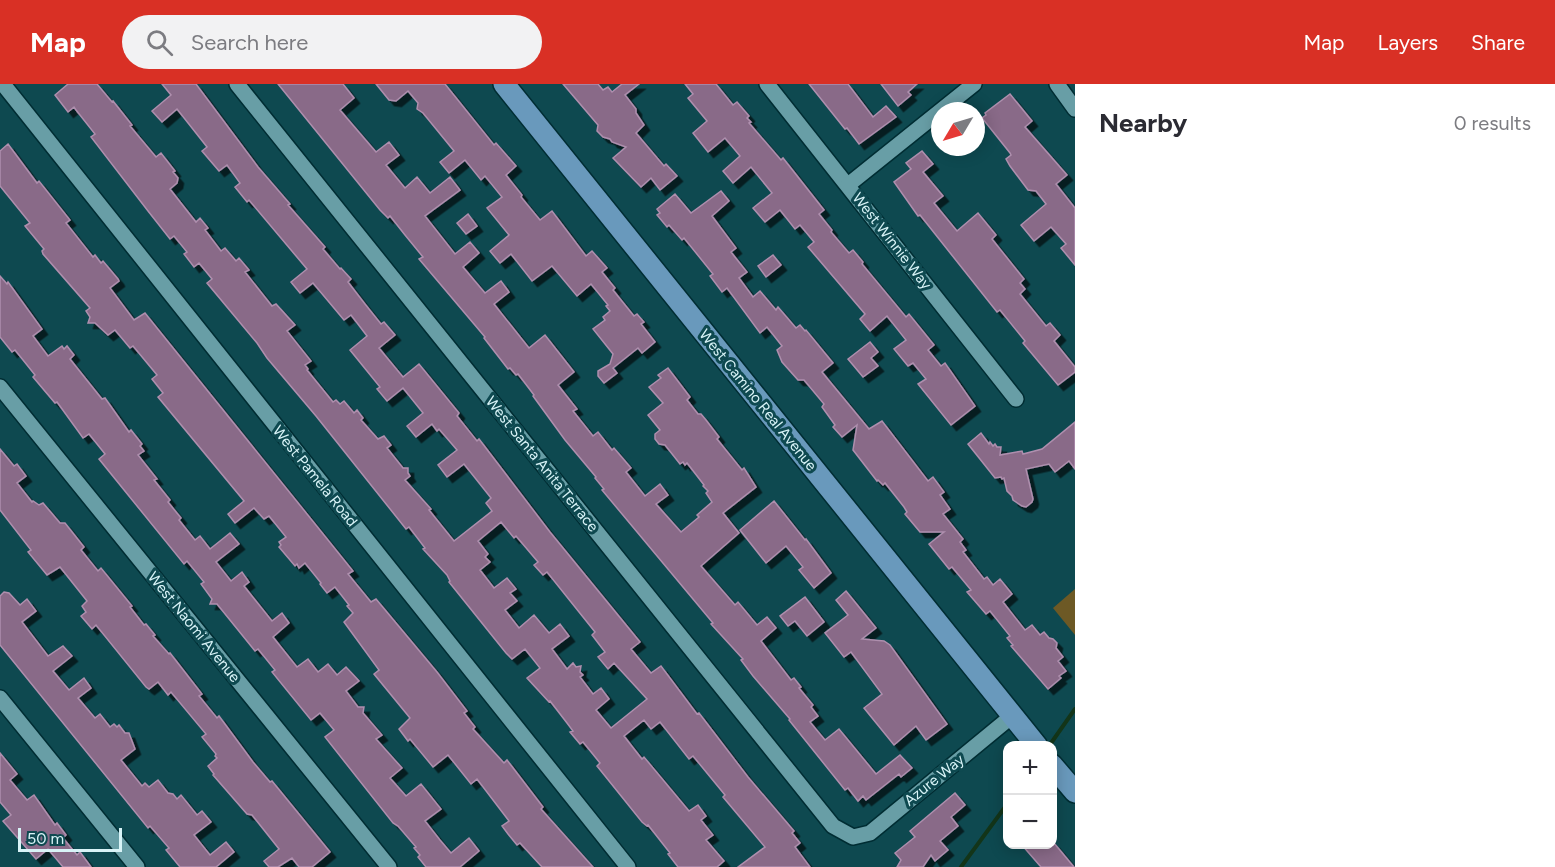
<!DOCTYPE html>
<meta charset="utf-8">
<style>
:root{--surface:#fff;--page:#f2f2f3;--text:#2b2b33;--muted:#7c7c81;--line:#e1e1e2;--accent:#d93025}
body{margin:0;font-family:Figtree,sans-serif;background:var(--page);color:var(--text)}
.controls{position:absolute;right:18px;bottom:18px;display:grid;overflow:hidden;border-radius:12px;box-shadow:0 3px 15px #0003}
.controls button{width:54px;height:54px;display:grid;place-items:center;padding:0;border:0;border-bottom:2px solid var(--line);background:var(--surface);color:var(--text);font:30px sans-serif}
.compass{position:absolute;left:931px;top:18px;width:54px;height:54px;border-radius:50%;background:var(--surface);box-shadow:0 3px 15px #0003;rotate:232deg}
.scale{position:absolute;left:18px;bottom:15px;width:104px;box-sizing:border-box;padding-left:6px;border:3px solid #d8f3f7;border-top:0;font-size:16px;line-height:21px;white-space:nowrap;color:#d8f3f7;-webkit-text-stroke:4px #0e4950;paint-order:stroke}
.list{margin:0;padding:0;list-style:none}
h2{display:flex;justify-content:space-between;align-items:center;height:78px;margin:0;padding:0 24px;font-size:26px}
h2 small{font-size:20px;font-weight:400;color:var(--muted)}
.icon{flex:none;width:33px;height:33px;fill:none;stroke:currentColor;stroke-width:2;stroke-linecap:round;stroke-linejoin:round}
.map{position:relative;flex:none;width:1075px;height:783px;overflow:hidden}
header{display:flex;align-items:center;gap:36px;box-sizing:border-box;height:84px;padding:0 30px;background:var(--accent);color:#fff}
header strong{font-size:28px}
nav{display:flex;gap:33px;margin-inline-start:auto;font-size:21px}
.search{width:420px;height:54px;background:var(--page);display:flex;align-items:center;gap:15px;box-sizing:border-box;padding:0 21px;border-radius:33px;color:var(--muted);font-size:22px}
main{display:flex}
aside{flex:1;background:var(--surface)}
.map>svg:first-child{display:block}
.green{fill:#6d5925}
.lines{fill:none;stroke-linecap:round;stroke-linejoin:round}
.stream{stroke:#133519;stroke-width:4}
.building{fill:#896a88;stroke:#af8fae;stroke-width:1.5;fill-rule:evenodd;filter:url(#shadow)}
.street-casing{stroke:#002d33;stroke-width:18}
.secondary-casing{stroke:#002d33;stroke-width:24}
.street{stroke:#689ea6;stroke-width:15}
.secondary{stroke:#6999bc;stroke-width:21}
.labels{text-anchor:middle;stroke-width:6;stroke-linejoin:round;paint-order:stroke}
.street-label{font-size:15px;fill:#d8f3f7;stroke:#0e4950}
</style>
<header>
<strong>Map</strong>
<div class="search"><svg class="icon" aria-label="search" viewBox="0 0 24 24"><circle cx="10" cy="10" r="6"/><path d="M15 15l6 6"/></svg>Search here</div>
<nav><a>Map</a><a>Layers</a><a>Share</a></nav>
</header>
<main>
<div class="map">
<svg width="1075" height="783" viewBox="0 0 1075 783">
<defs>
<filter id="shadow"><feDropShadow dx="5.5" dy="5.5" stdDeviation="0" flood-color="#0009"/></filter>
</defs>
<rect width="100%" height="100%" fill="#0e4950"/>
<path class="green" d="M1075,505V551L1053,524Z"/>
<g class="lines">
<g class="stream">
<path d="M1049,662L1075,625"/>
<path d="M961,783L1008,719"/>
</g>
</g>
<g class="building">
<path d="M68,0H97L112,18L113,17L132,41L130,42L156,73L161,69L175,87L173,88L178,94L177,99L170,105L196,138L200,134L208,144L205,146L221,167L225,164L236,177L239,174L249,186L245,188L272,222L276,220L295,241L287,247L311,277L305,281L308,285L307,286L333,318L336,316L340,320L344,317L354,329L357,326L363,334L361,336L378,355L384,352L391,361L387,364L403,384H408V389L410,392L405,396L431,425L429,426L454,457L492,427L486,419L491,414L464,380L447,393L438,381L457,366L439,345L437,347L432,340L416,353L407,342L423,329L403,304L387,317L377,305L380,303L350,266L367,252L351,231L344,236L313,199L300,209L291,198L307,185L249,116L247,118L235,103L240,99L227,81L219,87L202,67L207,63L177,25L162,38L152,27L171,11L162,0H196L258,83L290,120L288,121L325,163L323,165L340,185L341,184L351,195L348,198L365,220L381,240L384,238L395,251L379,264L403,293L419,280L459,329L457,332L477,357L479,355L550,448L640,558L631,565L651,589L661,582L697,630L699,629L748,693L794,747L792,749L800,759L795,763L810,783H738L765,763L723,713L725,711L693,672L689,675L660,638L651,645L644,636L624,652L642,675L644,673L689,727L698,721L706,732L701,736L713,751L706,756L724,777L717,783H678L668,770L670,769L648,741L647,742L642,738L597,682L600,679L583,658L580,660L570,648L573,647L567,639L550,617L549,618L527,594L540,584L525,565L512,575L506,569L449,498L450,497L447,491L423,465L425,464L409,443L406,445L316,332L267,274L257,259L207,199L212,195L199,179L194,183L184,170L187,168L174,152L170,155L148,127L91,53L95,50L76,26L74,23L68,28L55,11ZM501,438L514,454L516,452L538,478L534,481L543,491L547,488L595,548L592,551L605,568L598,573L608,585L614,579L647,615L611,644L596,626L609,615L601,604L593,610L580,593L583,591L580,588L581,582L576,583L573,579L567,585L552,565L569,552L560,540L549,549L534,531L519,544L505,526L517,517L510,509L516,505L507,494L494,504L480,486L490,478L485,473L488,470L478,457Z"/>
<path d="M278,0H343L354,14L340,26L376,68L389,58L399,71L386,81L405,104L417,93L430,109L450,93L460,106L425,132L455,170L470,158L479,169L463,183L485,209L501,197L509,208L494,220L529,264L545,251L574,288L558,301L577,325L573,327L593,352L598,348L612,366L614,364L631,384L626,388L645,412L660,400L668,411L656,420L681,448L699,433L697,431L712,418L706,409L708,407L703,402L704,401L687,379L685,381L683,378L680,380L665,361L659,360L655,355V350L660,346L648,331L663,319L649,303L661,294L658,291L668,284L690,313L687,316L698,330H701L706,336L719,353L717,355L742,386L744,384L756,403L723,429L739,449L701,482L735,521L738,518L757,541L767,533L776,544L761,557L791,596L794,594L801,603L799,604L813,621L811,623L818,632L810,638L825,656L839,645L876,690L900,671L912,684L901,693L899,690L866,716L863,712L858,717L848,704L845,706L789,636L790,635L753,592L741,576L743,575L711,540L713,539L602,406L604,405L595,394L596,393L565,356L533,312L534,311L518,290L516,291L510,284L508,285L484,254L485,253L419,175L423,173L405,151L390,132L388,134L380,126Z"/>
<path d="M376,0H445L494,61L496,59L516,82L506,91L522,111L521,113L540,136L552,127L586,172L592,167L607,184L602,188L615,204L613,206L634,232L637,230L644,238L641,240L655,258L642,269L638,264L613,284L617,289L604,299L598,292V287L610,280L613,270L593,245L605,236L603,233L610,227L606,222L608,221L591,200L577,212L552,182L532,197L511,170L500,179L490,167L509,151L487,124L502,113L485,92L481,96L465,76L449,89L440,78L454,67L423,29L417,25L418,19L408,7L396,17L389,16Z"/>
<path d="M563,0H598L603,6L608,3L612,8L622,0H639L625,11L636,25V29L644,41L636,49L664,82L666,80L677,92L660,106L651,94L641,103L613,74L626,63L612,58L610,55L603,53L597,47L598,41Z"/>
<path d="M685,0H716L733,21L737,18L749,32L747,34L751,38L749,39L781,76L783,74L824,126L819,130L832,146L831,148L849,169L853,166L863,178L862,180L906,233L909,230L934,261L928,266L941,282L945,279L975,322L951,341L918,300L926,295L913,279L908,282L894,265L906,256L887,232L870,247L860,235L865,230L808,163L814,158L800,141L795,145L780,126L765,138L753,124L772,109L751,83L733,99L723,87L740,72L725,54L708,68L693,49L707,37L688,14L693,10Z"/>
<path d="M809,0H848L873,33L886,22L896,33L859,60L847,44L845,45Z"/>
<path d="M881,0H917L908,8L911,11L898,22Z"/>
<path d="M1010,10L1032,37L1025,43L1067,91L1056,100L1075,124V181L1061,164L1066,160L1051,143L1034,157L1021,141L1046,120L1036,107L1028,106L1010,82L1006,75L1011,71L1010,69L982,34L986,31L985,29Z"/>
<path d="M8,60L37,99L39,97L70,136L66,139L93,173L95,171L101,179L103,177L118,195L119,197L110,204L134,236L145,229L157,244L353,487L348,490L371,518L376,515L437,588L467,627L464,629L475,643L473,645L504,679L507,676L543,723L541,725L593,783H542L520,759L517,761L508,750L502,742L509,737L477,695L471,700L448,671L433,683L410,655L408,657L399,645L410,634L374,590L379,586L344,538L353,529L347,522L349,521L335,503L327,509L320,500L321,499L305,479L299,484L297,480L295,482L279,463L281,461L279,458L286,453L269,432L264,435L254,424L235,439L228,430L244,417L158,313L163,309L152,295L157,291L133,262L130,264L115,246L108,251L95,239H88L90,233L86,227L90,224L43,170L42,167L44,165L25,142L30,139L0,102V67Z"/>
<path d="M922,67L933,80L923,88L943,112L934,119L957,147L978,129L996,151L992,155L1024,195L1020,199L1025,205L1020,210L1046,242L1050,239L1060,251L1054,257L1075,283V288L1058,301L1023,259L1025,257L1000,226L997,228L920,131L918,132L894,98L911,85L906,79Z"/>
<path d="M721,107L729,117L712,132L736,164L731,168L747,188L739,194L753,213L760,207L776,226L778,223L796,244L800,241L805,247L806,246L833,279L822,288L869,345L882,337L928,397L933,393L944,408L940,411L950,425L943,430L963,455L960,458L966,466L963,468L984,495L987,493L993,501L1000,495L1012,510L1003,518L1025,546L1032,541L1040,551L1044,548L1049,554L1053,555L1057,559L1056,564L1063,573L1058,577L1066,587L1059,592L1061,594L1048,605L1011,562L1013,561L1007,554L1010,552L990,527L986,530L967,508L971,506L952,483L949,485L929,460L944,448H920L905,430L907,428L904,423L885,399L883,401L878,396L877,397L853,366L857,341L842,353L833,343L835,341L822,323L824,320L804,296H798L782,278L777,266L782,262L767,243L760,249L727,204L722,208L710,192L713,190L684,154L682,156L669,141L667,143L657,131L660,129L657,125L675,110L691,129Z"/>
<path d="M468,130L477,142L466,150L457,139Z"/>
<path d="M773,171L781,181L766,193L758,182Z"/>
<path d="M0,192L7,200L8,198L42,245L33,252L48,272L62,262L64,265L67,262L74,271L70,275L102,315L105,314L129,348L131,346L142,360L140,362L144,367L138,371L157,395L154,396L170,416L168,418L181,434L179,436L195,456L200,452L210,465L230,449L239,460L216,478L231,497L242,488L249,498L244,502L272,537L282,529L289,539L273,553L297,583L308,575L318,588L328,580L337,591L346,583L359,597L346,607L358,623H364L363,629L382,651L376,655L402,684L390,694L406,712L421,700L441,725L425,737L440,756L451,769L469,754L479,767L460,783H426L418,773L420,771L414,764L416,763L398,742L393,739L325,653L334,646L320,629L311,636L272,588L275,586L258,565L255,567L217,520H210L212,515L201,500L204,498L187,477L184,480L99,375L105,370L89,350L83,354L57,318L55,319L33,293L35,291L15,266L12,268L0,253Z"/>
<path d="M870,258L878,268L871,274L878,282L863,293L848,275Z"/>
<path d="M1075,338V385L1069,377L1055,388L1049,380L1026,385L1033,415L1032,418L1026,423L1022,422L1013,416L1012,412L1007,407L1004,394L1002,395L1001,393L995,394L968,360L981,349L989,360L990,358L993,362L995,360L997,363H1001L1000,371L1022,367L1023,370L1042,365Z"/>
<path d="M0,365L14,382L17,380L26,392L17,399L32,418L33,417L39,421L43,419L60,439H65L84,463L81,466L98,487L101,484L132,522L130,523L144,541L146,540L155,551L153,552L169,570L170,569L202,610L199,612L217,634L219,632L253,678L270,698L272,697L330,768L312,783H299L292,774L278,783H269L264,777L279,765L252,731L247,730L213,691L214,690L208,682L217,674L215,672L216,670L202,653L206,650L171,608L168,611L158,598L149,605L146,603L96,541L92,545L81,532L86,528L82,522L87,517L60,483L47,491L28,468L31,466L0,426Z"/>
<path d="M774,417L805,456L806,455L831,489L814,504L799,486L803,483L786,462L766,479L740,446Z"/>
<path d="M846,507L876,544L862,555L884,557L890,561L947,640L926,656L916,642L894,661L864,624L882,610L851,568L844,573L825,549L848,531L836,516Z"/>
<path d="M4,508L9,509L20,521L27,515L36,527L22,538L48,572L63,562L72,572L53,587L69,606L84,594L91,604L78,614L95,634L100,630L110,643L114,640L117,643L119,641L125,649H129L135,665L121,676L142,702L145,699L149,703L158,696L168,709L173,710L177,715L181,711L197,731L202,727L211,738L194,751L210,771L226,758L234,768L216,783H180L166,766L169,764L150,742L148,744L0,561V512Z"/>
<path d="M805,513L824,538L807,552L795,537L788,542L780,532Z"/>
<path d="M0,669L17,690L10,696L27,716L34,711L55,741L57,739L66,751L63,754L77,771L80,768L91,783H63L48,765L36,775L3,737L11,731L0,718Z"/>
<path d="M955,709L965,721L951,733L958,742L940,757L948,766L935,777L931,771L923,783H897L901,776L895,769L915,753L910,747Z"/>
<path d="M1054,759L1074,783H1041L1021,760Z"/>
</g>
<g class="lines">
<g class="street-casing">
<g id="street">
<path d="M3,0L628,783"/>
<path d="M237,0L833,742L853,753L870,749L1012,632"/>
<path d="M767,0L1016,315"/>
<path d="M1057,0L1075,25"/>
<path d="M848,101L974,0"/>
<path d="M0,303L389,783"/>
<path d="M0,614L137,783"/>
</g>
</g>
<g class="secondary-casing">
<g id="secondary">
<path d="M504,0L1037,662"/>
<path d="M1052,681L1075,708"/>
</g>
</g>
<use href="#street" class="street"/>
<use href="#secondary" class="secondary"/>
</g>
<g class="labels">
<g class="street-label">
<text transform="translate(892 157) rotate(52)" y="5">West Winnie Way</text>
<text transform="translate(758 316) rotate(51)" y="5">West Camino Real Avenue</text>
<text transform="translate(542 380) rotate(51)" y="5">West Santa Anita Terrace</text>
<text transform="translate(315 392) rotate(51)" y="5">West Pamela Road</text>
<text transform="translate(194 543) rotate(51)" y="5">West Naomi Avenue</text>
<text transform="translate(934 696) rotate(-39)" y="5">Azure Way</text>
</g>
</g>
</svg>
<div class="controls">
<button>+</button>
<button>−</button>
</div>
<svg class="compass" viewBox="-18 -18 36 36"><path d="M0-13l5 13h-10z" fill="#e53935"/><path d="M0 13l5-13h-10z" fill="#7c7c81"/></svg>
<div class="scale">50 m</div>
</div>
<aside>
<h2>Nearby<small>0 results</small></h2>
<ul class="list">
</ul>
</aside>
</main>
